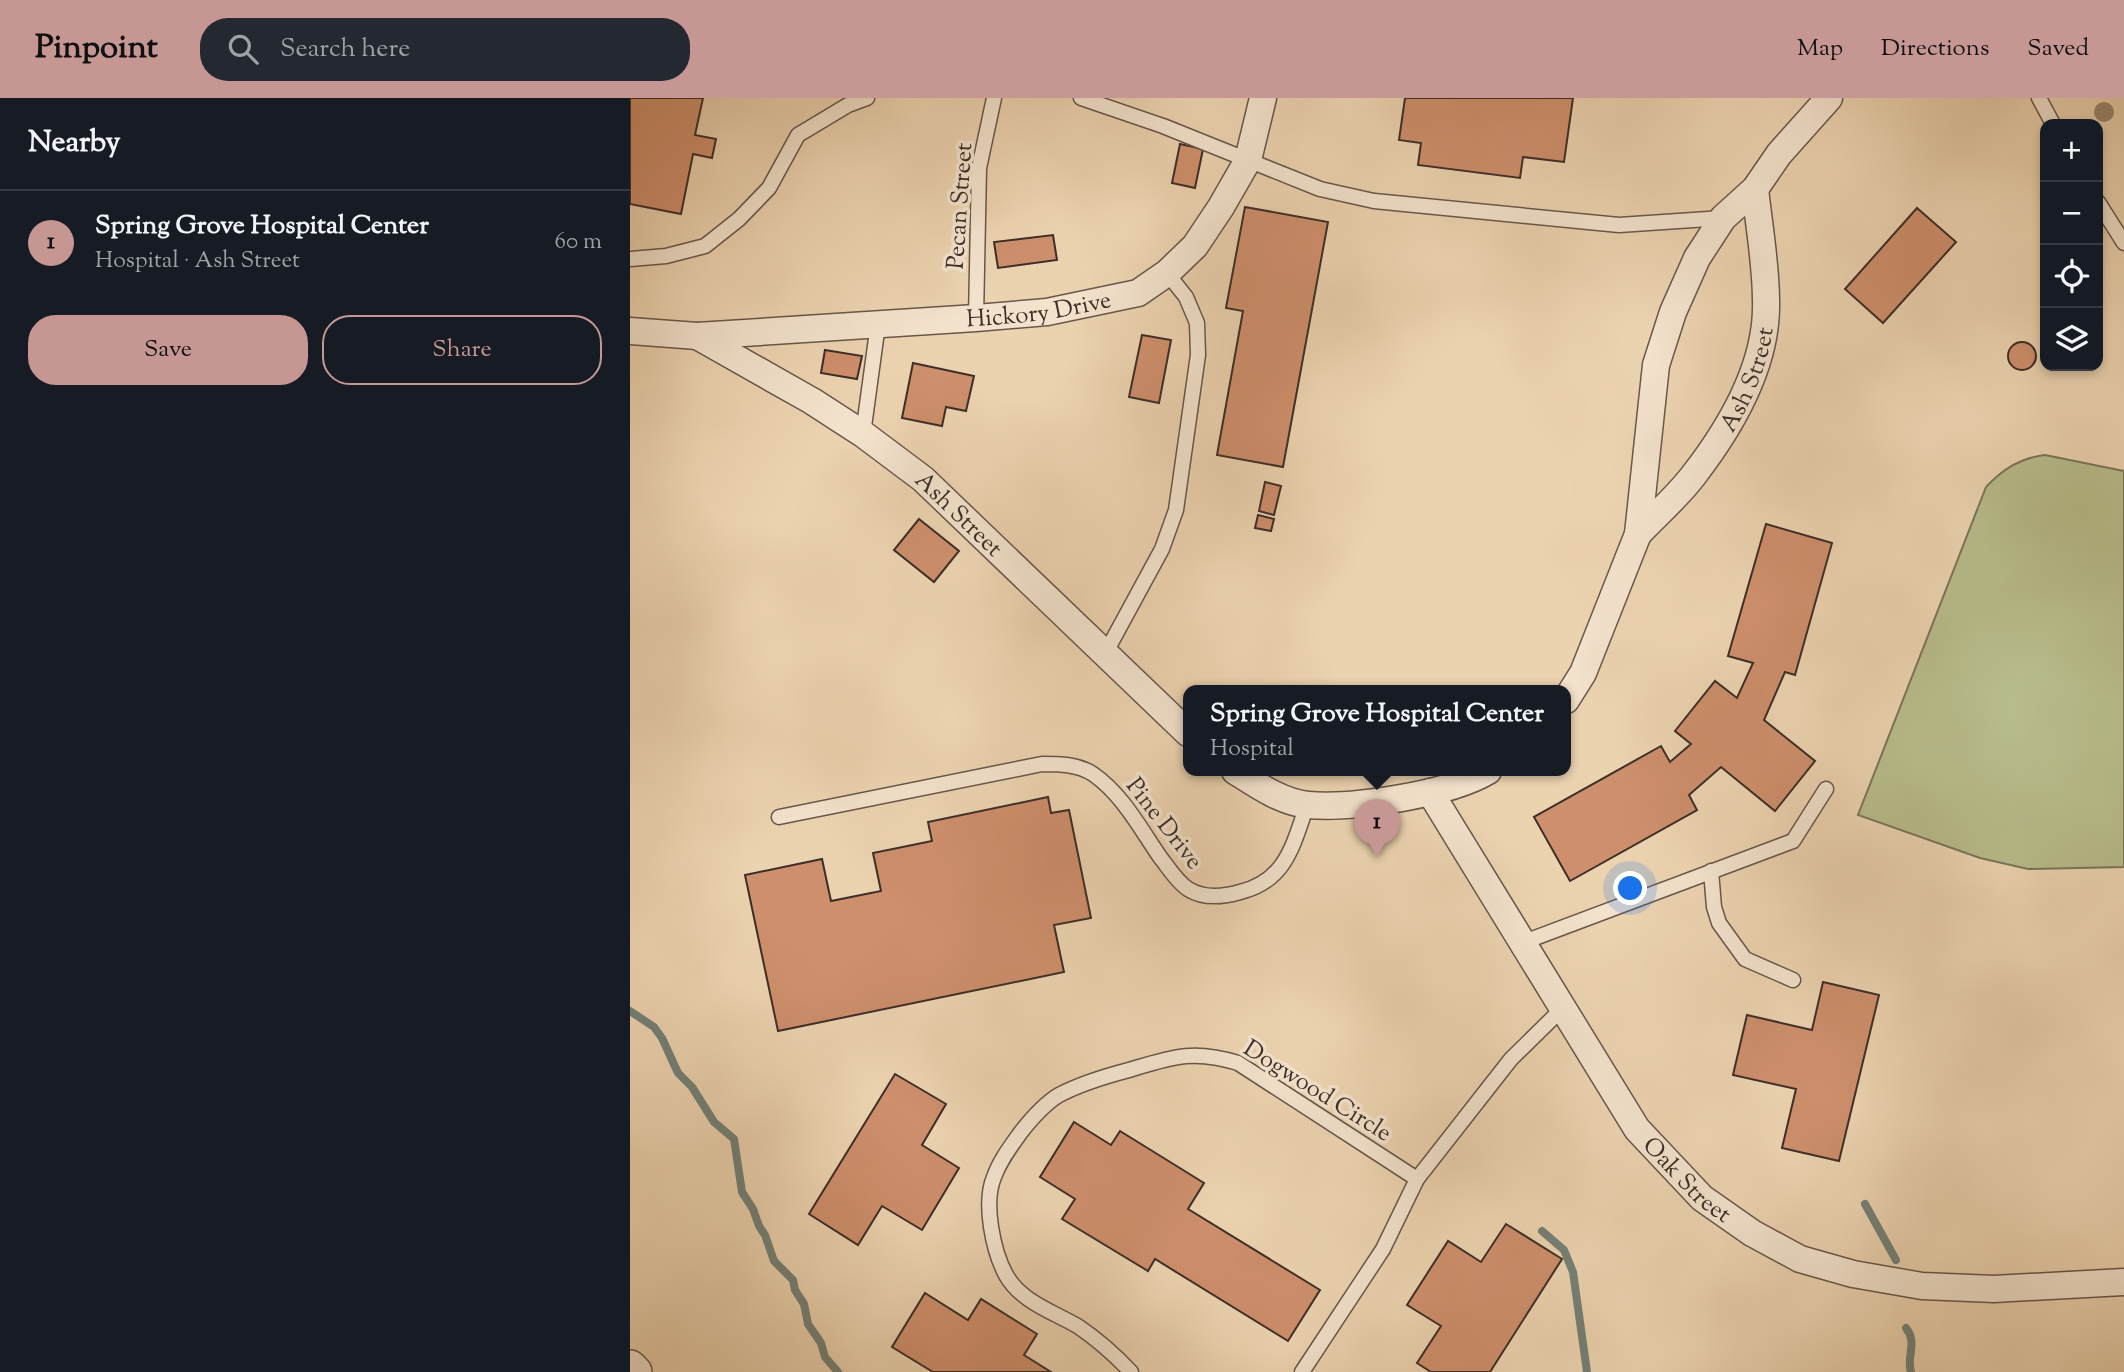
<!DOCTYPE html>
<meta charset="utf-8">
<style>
:root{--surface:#171b24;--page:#242831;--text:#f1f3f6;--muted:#9ea1a6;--line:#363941;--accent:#c59692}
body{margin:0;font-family:"Sorts Mill Goudy",serif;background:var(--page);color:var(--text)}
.controls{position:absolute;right:21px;top:21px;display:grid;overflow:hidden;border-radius:14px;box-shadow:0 4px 10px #0003}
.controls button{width:63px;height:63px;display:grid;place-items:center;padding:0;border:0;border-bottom:2px solid var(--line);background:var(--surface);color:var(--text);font:35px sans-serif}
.you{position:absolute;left:1001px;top:791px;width:24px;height:24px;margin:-18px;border:5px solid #fff;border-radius:50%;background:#1a73e8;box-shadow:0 0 0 10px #1a73e833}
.badge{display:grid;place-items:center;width:46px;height:46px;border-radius:50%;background:var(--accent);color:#111;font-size:23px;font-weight:700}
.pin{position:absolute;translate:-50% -58px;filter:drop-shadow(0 2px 4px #0008)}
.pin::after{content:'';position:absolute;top:37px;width:24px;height:21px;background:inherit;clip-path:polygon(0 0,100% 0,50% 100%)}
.popup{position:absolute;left:553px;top:587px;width:388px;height:91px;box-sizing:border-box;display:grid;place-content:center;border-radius:14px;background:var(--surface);filter:drop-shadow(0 2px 5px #0005);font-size:23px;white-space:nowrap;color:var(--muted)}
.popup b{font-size:26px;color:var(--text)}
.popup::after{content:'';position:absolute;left:50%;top:100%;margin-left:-14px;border:14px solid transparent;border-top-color:var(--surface)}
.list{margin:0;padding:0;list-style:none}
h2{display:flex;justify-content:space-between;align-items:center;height:91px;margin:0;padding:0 28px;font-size:30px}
h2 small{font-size:23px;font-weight:400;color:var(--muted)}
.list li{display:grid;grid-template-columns:46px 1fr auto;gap:21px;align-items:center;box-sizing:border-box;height:105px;padding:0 28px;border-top:2px solid var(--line)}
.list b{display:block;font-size:26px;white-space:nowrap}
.list p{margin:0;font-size:23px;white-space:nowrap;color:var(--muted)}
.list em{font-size:23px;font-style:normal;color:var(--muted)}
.actions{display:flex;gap:14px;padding:21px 28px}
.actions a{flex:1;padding:16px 0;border:2px solid var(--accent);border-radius:28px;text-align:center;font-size:24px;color:var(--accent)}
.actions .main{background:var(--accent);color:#111}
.icon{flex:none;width:38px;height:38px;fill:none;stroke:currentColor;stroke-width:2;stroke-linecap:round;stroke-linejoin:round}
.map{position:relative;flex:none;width:1494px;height:1274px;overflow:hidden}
header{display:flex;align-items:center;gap:42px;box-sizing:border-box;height:98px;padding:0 35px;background:var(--accent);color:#111}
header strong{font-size:33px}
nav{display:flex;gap:38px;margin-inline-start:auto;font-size:24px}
.search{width:490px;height:63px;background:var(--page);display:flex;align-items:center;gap:18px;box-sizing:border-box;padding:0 24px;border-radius:28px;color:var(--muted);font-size:26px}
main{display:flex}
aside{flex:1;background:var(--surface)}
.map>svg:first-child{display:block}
.grass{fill:#b8bc8b;stroke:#7a755a;stroke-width:2}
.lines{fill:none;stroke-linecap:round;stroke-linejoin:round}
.stream{stroke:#748178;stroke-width:8}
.building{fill:#ce8f6c;stroke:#3c2e29;stroke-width:2}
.service-casing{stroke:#68574b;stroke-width:17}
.minor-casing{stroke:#68574b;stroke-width:29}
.tertiary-casing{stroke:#68574b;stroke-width:36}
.service{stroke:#f3e2cc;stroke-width:14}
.minor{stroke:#f3e2cc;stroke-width:26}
.tertiary{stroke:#f3e2cc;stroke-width:33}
.tree{fill:#998871}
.labels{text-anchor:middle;stroke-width:7;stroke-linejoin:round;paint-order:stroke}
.street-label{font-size:24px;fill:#3c2e29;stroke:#f3e2cc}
</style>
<header>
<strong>Pinpoint</strong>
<div class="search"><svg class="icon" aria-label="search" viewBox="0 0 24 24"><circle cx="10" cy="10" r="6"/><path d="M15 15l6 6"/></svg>Search here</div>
<nav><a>Map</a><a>Directions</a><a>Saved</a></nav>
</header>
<main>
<aside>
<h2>Nearby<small></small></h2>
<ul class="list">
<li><span class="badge">1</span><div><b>Spring Grove Hospital Center</b><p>Hospital · Ash Street</p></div><em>60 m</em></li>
</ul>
<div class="actions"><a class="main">Save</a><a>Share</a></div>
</aside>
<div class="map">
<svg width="1494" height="1274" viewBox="0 0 1494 1274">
<rect width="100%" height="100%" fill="#ecd3b0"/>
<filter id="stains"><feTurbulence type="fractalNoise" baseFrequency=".00286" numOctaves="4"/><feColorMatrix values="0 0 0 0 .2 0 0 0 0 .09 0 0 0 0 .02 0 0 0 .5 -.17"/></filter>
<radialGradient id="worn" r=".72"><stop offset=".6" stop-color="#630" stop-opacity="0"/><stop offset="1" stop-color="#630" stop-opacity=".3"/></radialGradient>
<path class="grass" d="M1415,357L1494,373V769L1398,771L1350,760L1228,717L1356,389C1373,371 1390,360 1415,357Z"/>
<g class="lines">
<g class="stream">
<path d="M0,913L24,929L32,940L48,975L62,989L84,1024L104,1041L112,1094L123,1111L129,1128L135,1137L144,1163L163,1182L165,1192L174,1206L178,1226L191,1245L195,1259L208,1274"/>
<path d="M1235,1106L1266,1162"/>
<path d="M912,1133L934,1152L943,1174L957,1274"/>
<path d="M1276,1230C1288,1245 1276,1258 1281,1274"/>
</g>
</g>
<g class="building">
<path d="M0,0H73L65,37L86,41L82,60L63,56L51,116L0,106Z"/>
<path d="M775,0H943L934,64L893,59L890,80L788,67L791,45L769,42Z"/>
<path d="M550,46L573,51L565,90L542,85Z"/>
<path d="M615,109L698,124L653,369L587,357L613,213L596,210Z"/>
<path d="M1287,110L1326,144L1253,225L1215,191Z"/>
<path d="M423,137L427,162L368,170L364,144Z"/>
<path d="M512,237L541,242L529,305L499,299Z"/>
<circle cx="1392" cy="258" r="14"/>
<path d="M195,252L232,258L227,281L191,275Z"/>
<path d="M283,265L344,278L336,313L316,309L312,328L272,320Z"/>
<path d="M635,384L651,388L644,417L629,413Z"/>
<path d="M628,417L644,421L641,433L625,430Z"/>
<path d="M289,421L329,453L304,484L264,452Z"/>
<path d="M1136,426L1202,445L1165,577L1155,574L1134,622L1185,663L1145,713L1091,669L1059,697L1067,712L940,783L904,719L1031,648L1040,664L1061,646L1045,633L1085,583L1107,600L1123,565L1098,558Z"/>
<path d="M418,699L421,715L439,712L461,820L424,827L434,874L148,933L115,777L192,761L201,803L251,793L243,755L302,743L298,724Z"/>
<path d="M1193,884L1249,897L1209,1063L1152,1050L1166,991L1103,977L1117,917L1182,932Z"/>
<path d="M265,976L316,1006L292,1047L329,1070L292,1132L252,1108L228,1147L179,1116Z"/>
<path d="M444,1024L481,1047L490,1033L574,1085L558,1111L690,1192L658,1243L525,1161L518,1173L432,1121L445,1101L410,1079Z"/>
<path d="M876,1126L932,1161L860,1274H801L787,1265L811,1228L777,1207L818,1143L851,1164Z"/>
<path d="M295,1195L338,1222L351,1201L407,1236L394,1257L421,1274H303L262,1249Z"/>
</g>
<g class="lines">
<g class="service-casing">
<g id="service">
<path d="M451,0L533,28L690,91L744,103L989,127L1093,120"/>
<path d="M1409,0L1423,26"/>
<path d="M1468,104L1494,145"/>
<path d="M0,161L36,158L75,148L109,121L139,90L168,37L218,7L237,0"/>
<path d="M346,220L349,70L364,0"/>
<path d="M233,336L248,226"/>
<path d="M475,556L532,451L546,412L568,257L567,225L556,199L537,175"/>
<path d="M149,719L412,666C429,666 448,666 463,676C492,696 510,730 530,759C538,769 547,784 558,791C574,801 593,799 610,794C656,783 663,747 677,707"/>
<path d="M1081,773L1084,809L1089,825L1115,861L1163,882"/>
<path d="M894,844L1163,743L1196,691"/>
<path d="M501,1274C485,1257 468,1242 449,1229C424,1214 391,1204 376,1177C363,1153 353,1105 364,1079C370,1062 381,1048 391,1034C402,1020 414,1006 429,997C450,986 476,978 499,972C542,959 563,951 608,965L787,1081"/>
<path d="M672,1274L753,1151L787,1081L881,961L934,909"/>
</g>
</g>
<g class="minor-casing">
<g id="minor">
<path id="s1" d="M0,233L67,238L346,220L417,214L508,195L537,175L565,148L591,109L618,62L633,0"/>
<path id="s2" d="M67,238L182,303L233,336L293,381L558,635"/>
<path id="s3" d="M1008,436C1026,417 1047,399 1063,378C1101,329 1138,267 1136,203C1136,166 1129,128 1125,91"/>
<path d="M936,602L953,575L1008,436L1026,267L1043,214L1067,160L1093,120L1125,91L1149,56L1199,0"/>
<path d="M605,673C627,687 651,704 678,707C723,711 820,696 858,673"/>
<path id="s4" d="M800,694L1007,1031L1072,1100L1122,1135L1170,1161L1223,1176L1292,1188L1364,1191L1494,1184"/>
</g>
</g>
<g class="tertiary-casing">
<path id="tertiary" d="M0,1269L5,1274"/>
</g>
<use href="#service" class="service"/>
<use href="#minor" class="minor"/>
<use href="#tertiary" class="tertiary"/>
</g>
<circle class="tree" cx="1474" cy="14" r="10"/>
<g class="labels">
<g class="street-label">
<text transform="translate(329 108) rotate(-86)" y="8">Pecan Street</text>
<text dy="8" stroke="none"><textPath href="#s1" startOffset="410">Hickory Drive</textPath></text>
<text dy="8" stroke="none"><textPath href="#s3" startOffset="192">Ash Street</textPath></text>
<text dy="8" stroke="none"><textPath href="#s2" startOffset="318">Ash Street</textPath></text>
<text transform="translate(535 725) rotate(52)" y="8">Pine Drive</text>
<text transform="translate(688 992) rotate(32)" y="8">Dogwood Circle</text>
<text dy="8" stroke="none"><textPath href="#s4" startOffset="467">Oak Street</textPath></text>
</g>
</g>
<rect width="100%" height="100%" filter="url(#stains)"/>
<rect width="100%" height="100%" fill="url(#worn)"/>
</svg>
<div class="controls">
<button>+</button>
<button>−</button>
<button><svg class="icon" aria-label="locate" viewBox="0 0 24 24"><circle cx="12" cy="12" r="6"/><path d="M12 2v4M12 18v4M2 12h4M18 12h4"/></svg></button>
<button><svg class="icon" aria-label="layers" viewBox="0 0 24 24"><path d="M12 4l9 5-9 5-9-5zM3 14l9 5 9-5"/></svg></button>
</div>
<div class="you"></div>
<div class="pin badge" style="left:747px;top:759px">1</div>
<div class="popup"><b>Spring Grove Hospital Center</b>Hospital</div>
</div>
</main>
